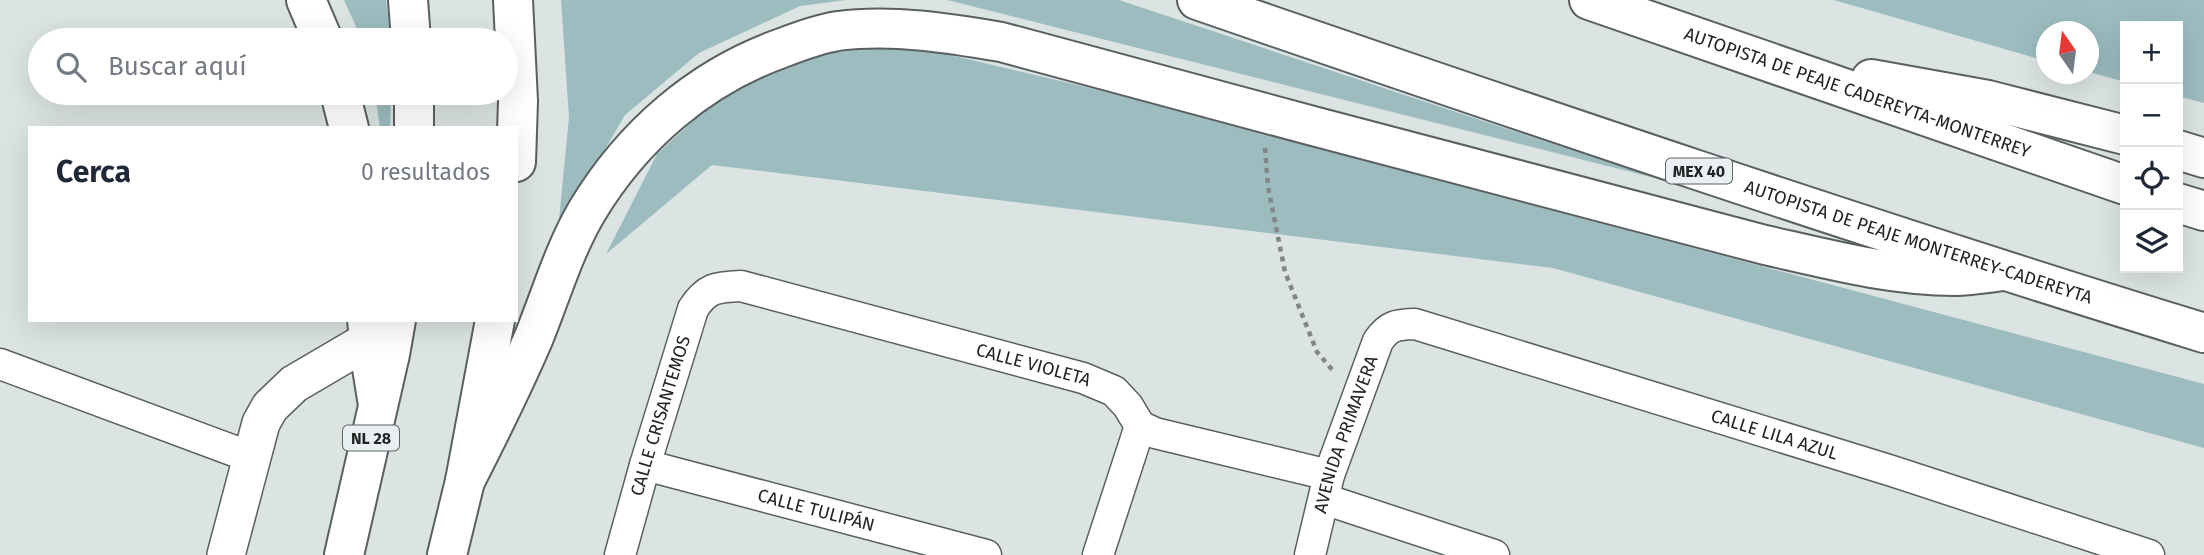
<!DOCTYPE html>
<html lang="es">
<meta charset="utf-8">
<style>
:root{--surface:#fff;--page:#f6f6f7;--text:#1f2937;--muted:#747a83;--line:#e0e1e3}
body{margin:0;font-family:"Fira Sans",sans-serif;background:var(--page);color:var(--text)}
.controls{position:absolute;right:21px;top:21px;display:grid;overflow:hidden;border-radius:0px;box-shadow:0 7px 28px #0002}
.controls button{width:63px;height:63px;display:grid;place-items:center;padding:0;border:0;border-bottom:2px solid var(--line);background:var(--surface);color:var(--text);font:35px sans-serif}
.compass{position:absolute;left:2036px;top:21px;width:63px;height:63px;border-radius:50%;background:var(--surface);box-shadow:0 7px 28px #0002;rotate:346deg}
.list{margin:0;padding:0;list-style:none}
h2{display:flex;justify-content:space-between;align-items:center;height:91px;margin:0;padding:0 28px;font-size:30px}
h2 small{font-size:23px;font-weight:400;color:var(--muted)}
.icon{flex:none;width:38px;height:38px;fill:none;stroke:currentColor;stroke-width:2;stroke-linecap:round;stroke-linejoin:round}
.map{position:relative;flex:none;width:2204px;height:555px;overflow:hidden}
.search{position:absolute;background:var(--surface);box-shadow:0 7px 28px #0002;left:28px;top:28px;width:490px;height:77px;display:flex;align-items:center;gap:18px;box-sizing:border-box;padding:0 24px;border-radius:38px;color:var(--muted);font-size:26px}
.panel{position:absolute;background:var(--surface);box-shadow:0 7px 28px #0002;left:28px;top:126px;width:490px;height:196px;border-radius:0px}
.map>svg:first-child{display:block}
.green{fill:#9cbcbf}
.lines{fill:none;stroke-linecap:round;stroke-linejoin:round}
.minor-casing{stroke:#5a6061;stroke-width:33}
.tertiary-casing{stroke:#5a6061;stroke-width:40}
.primary-casing{stroke:#5a6061;stroke-width:42}
.motorway-casing{stroke:#5a6061;stroke-width:42}
.path{stroke:#818687;stroke-width:4.5;stroke-dasharray:5 5;stroke-linecap:butt}
.minor{stroke:#fff;stroke-width:30}
.tertiary{stroke:#fff;stroke-width:37}
.primary{stroke:#fff;stroke-width:38}
.motorway{stroke:#fff;stroke-width:38}
.labels{text-anchor:middle;stroke-width:5;stroke-linejoin:round;paint-order:stroke}
.shield{fill:#e8f0f1;stroke:#5d6162;stroke-width:2}
.shield-label{font-size:16px;font-weight:bold;fill:#222425}
.street-label{font-size:18px;fill:#222425;stroke:#e8f0f1}
</style>
<div class="map">
<svg width="2204" height="555" viewBox="0 0 2204 555">
<rect width="100%" height="100%" fill="#dbe3e3"/>
<g class="green">
<path d="M344,0H386L391,40H362Z"/>
<path d="M561,0H846L800,6L699,53L625,115L558,230L569,117Z"/>
<path d="M947,0H1119L1655,178Z"/>
<path d="M1834,0H2204V103L2178,96V26H2125V82L2089,72L2088,32H2046V61Z"/>
<path d="M904,44L1107,92L2204,384V448L1553,268L712,165L606,254L657,154L722,94L802,57Z"/>
<path d="M375,93H391L390,128H380Z"/>
</g>
<g class="lines">
<g class="minor-casing">
<g id="minor">
<path d="M0,364L253,458"/>
<path id="s1" d="M645,465L986,555"/>
<path d="M1324,499L1494,555"/>
<path id="s2" d="M620,555L645,465L693,309C706,288 716,287 741,286L1083,378L1114,391L1128,406L1140,426L1155,433L1329,475"/>
<path d="M1098,555L1140,426"/>
<path id="s3" d="M1310,555L1329,475L1378,341C1389,325 1396,325 1415,324L1892,471L2149,555"/>
</g>
</g>
<g class="tertiary-casing">
<path id="tertiary" d="M226,555L261,423L270,407L294,384L369,340"/>
</g>
<g class="primary-casing">
<g id="primary">
<path d="M408,0L411,40"/>
<path d="M513,0L518,101L516,162"/>
<path d="M414,93V128"/>
<path d="M344,555L390,354L396,320"/>
<path d="M447,555L465,481L495,320"/>
</g>
</g>
<g class="motorway-casing">
<g id="motorway">
<path d="M306,0L323,40"/>
<path id="s4" d="M1197,0C1531,115 1866,229 2204,333"/>
<path id="s5" d="M1589,0L2125,185"/>
<path d="M1871,79L1988,100L2125,135"/>
<path d="M340,93L349,128"/>
<path d="M2178,150L2204,158"/>
<path d="M2178,203L2204,211"/>
<path d="M367,320L372,368L378,405"/>
<path d="M465,481C489,434 513,386 534,337C551,295 564,250 587,211C632,136 700,77 782,48C800,41 819,34 838,31C892,24 948,33 1001,42L1313,126L1765,245C1827,259 1891,276 1955,276C1971,276 1988,273 2004,271"/>
</g>
</g>
<path class="path" d="M1265,148L1268,187L1285,272L1317,352L1335,373"/>
<use href="#minor" class="minor"/>
<use href="#tertiary" class="tertiary"/>
<use href="#primary" class="primary"/>
<use href="#motorway" class="motorway"/>
</g>
<g class="labels">
<g class="shield">
<rect x="1666" y="158.5" width="66" height="25" rx="5"/>
<rect x="343" y="425.5" width="56" height="25" rx="5"/>
</g>
<g class="shield-label">
<text x="1699" y="177">MEX 40</text>
<text x="371" y="444">NL 28</text>
</g>
<g class="street-label">
<text dy="6" stroke="none"><textPath href="#s5" startOffset="284">AUTOPISTA DE PEAJE CADEREYTA-MONTERREY</textPath></text>
<text dy="6" stroke="none"><textPath href="#s4" startOffset="761">AUTOPISTA DE PEAJE MONTERREY-CADEREYTA</textPath></text>
<text dy="6" stroke="none"><textPath href="#s2" startOffset="616">CALLE VIOLETA</textPath></text>
<text dy="6" stroke="none"><textPath href="#s2" startOffset="145">CALLE CRISANTEMOS</textPath></text>
<text dy="6" stroke="none"><textPath href="#s3" startOffset="126">AVENIDA PRIMAVERA</textPath></text>
<text dy="6" stroke="none"><textPath href="#s3" startOffset="644">CALLE LILA AZUL</textPath></text>
<text dy="6" stroke="none"><textPath href="#s1" startOffset="177">CALLE TULIPÁN</textPath></text>
</g>
</g>
</svg>
<div class="controls">
<button>+</button>
<button>−</button>
<button><svg class="icon" aria-label="locate" viewBox="0 0 24 24"><circle cx="12" cy="12" r="6"/><path d="M12 2v4M12 18v4M2 12h4M18 12h4"/></svg></button>
<button><svg class="icon" aria-label="layers" viewBox="0 0 24 24"><path d="M12 4l9 5-9 5-9-5zM3 14l9 5 9-5"/></svg></button>
</div>
<svg class="compass" viewBox="-18 -18 36 36"><path d="M0-13l5 13h-10z" fill="#e53935"/><path d="M0 13l5-13h-10z" fill="#747a83"/></svg>
<div class="search"><svg class="icon" aria-label="search" viewBox="0 0 24 24"><circle cx="10" cy="10" r="6"/><path d="M15 15l6 6"/></svg>Buscar aquí</div>
<section class="panel">
<h2>Cerca<small>0 resultados</small></h2>
<ul class="list">
</ul>
</section>
</div>
